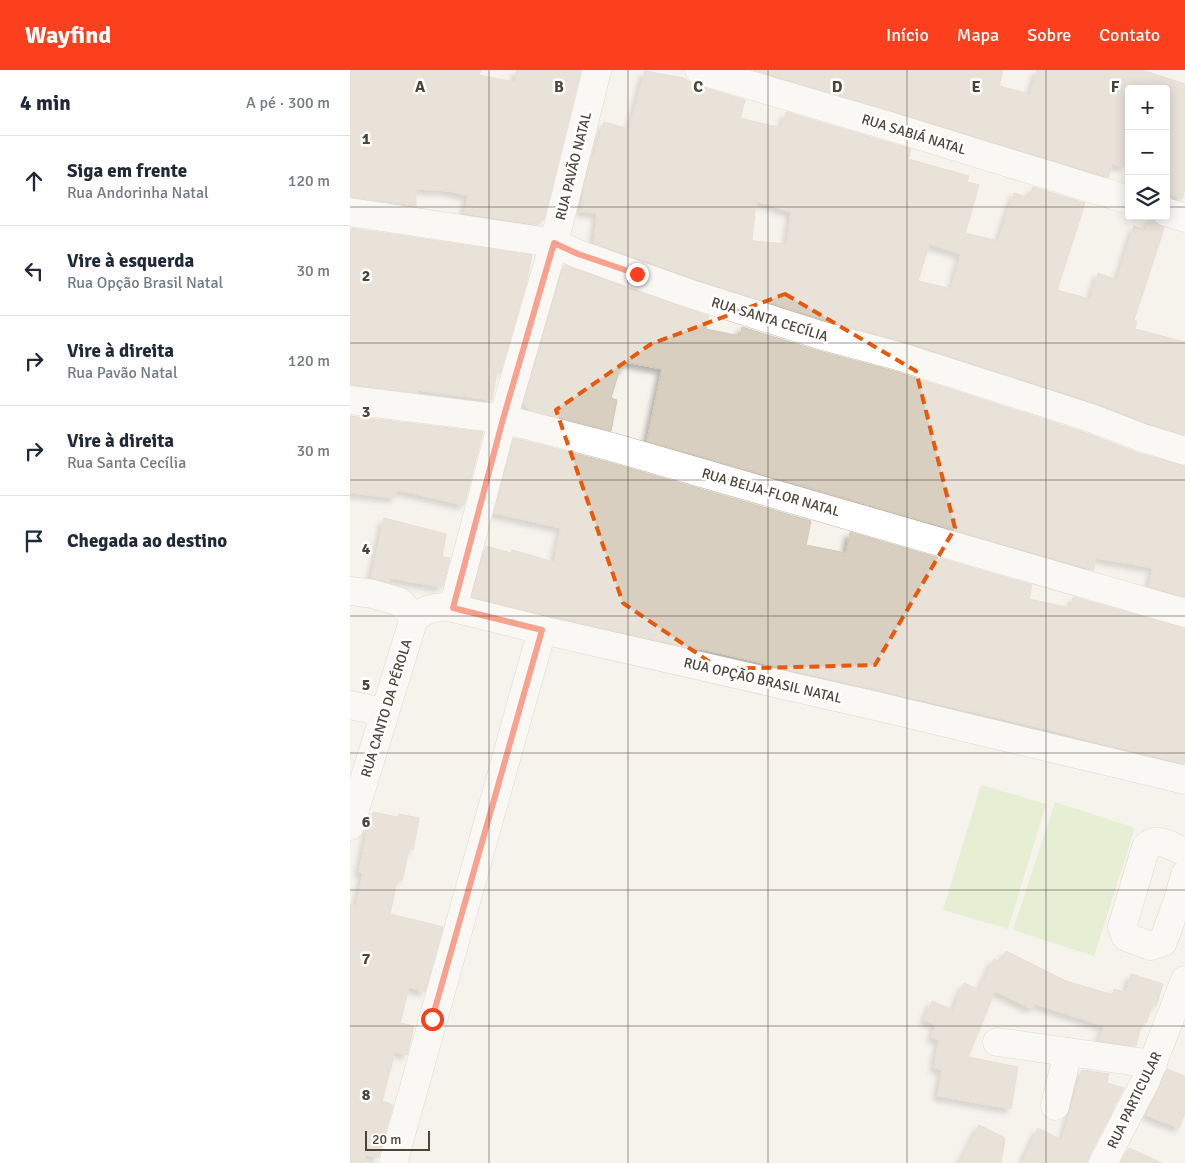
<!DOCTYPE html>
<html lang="pt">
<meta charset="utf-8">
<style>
:root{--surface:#fff;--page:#f2f2f3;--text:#1f2937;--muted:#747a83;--line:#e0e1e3;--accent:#fc3f1d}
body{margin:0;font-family:Signika,sans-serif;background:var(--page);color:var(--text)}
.controls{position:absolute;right:15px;top:15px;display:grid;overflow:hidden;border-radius:5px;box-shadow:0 2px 12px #0003}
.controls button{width:45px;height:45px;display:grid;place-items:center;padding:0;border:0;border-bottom:1px solid var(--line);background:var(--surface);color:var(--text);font:25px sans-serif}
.scale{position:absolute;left:15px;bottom:12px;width:65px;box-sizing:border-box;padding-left:5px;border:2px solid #4b4439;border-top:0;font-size:14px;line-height:18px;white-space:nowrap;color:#4b4439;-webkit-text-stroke:4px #fff;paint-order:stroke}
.stop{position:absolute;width:15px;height:15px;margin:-11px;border:4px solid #fc3f1d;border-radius:50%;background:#fff}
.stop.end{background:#fc3f1d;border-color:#fff;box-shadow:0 1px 5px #0008}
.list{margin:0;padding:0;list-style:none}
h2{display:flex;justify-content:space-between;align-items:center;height:65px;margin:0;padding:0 20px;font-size:21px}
h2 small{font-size:16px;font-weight:400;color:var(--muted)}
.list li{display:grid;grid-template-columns:32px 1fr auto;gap:15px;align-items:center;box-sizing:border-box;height:90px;padding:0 20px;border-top:1px solid var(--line)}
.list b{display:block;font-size:19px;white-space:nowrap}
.list p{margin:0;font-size:16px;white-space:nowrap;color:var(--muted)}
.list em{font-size:16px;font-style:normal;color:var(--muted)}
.icon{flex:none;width:28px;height:28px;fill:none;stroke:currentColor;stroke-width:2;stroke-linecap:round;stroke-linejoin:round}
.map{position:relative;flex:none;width:835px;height:1093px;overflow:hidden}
header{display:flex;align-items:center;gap:30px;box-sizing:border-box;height:70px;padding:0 25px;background:var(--accent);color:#fff}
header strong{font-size:24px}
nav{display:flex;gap:28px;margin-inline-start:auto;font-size:18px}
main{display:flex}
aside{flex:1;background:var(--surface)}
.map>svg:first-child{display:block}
.green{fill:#d2eab5}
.building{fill:#d8cfc1;stroke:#d3c7b4;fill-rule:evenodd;filter:url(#shadow)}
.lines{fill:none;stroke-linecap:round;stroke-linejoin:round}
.minor-casing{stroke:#c2bbae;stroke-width:29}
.minor{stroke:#fff;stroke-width:28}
.route{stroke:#fc3f1d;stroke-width:6}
.marked{fill:none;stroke:#e8590c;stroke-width:4;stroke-dasharray:10 6;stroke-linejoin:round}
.grid{fill:none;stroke:#4b4439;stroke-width:1;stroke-opacity:0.55}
.labels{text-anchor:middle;stroke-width:5;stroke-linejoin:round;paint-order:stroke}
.street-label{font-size:14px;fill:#4b4439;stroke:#fff}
.grid-label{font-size:16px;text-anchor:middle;font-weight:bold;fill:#4b4439;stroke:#fff;stroke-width:5;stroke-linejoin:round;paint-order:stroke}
</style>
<header>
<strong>Wayfind</strong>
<nav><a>Início</a><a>Mapa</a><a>Sobre</a><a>Contato</a></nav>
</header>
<main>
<aside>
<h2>4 min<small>A pé · 300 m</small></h2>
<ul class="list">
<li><svg class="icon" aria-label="ahead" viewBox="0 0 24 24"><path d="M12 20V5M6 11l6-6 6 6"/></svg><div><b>Siga em frente</b><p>Rua Andorinha Natal</p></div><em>120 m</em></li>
<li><svg class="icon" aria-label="left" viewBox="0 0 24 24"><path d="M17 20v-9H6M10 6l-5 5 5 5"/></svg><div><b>Vire à esquerda</b><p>Rua Opção Brasil Natal</p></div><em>30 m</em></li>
<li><svg class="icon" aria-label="right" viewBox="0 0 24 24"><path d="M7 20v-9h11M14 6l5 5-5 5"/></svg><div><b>Vire à direita</b><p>Rua Pavão Natal</p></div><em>120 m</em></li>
<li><svg class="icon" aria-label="right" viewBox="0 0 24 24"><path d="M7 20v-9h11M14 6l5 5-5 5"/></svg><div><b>Vire à direita</b><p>Rua Santa Cecília</p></div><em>30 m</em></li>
<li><svg class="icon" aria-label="arrive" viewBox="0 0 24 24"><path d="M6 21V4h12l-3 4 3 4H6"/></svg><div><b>Chegada ao destino</b></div></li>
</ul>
</aside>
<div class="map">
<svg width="835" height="1093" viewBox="0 0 835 1093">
<defs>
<filter id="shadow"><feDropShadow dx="-4.5" dy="4.5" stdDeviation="2.5" flood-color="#0004"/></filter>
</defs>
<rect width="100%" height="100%" fill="#f6f3ec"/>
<g class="green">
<path d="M631,715L696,734L658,859L593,840Z"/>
<path d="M705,732L785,758L744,886L663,860Z"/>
</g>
<g class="building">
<path d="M0,0H131L129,5L165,12L167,0H231L194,149L184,154L114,143L118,126L100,121L66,119V136L0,127Z"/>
<path d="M404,0H653L649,16L680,24L687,0H792L835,14V119L832,129L816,123V19H779V79L774,97L762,94L758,107Z"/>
<path d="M295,1L333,8L345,15L395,30L390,48L431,58L436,42L561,79L558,89L619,106L617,112L629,115L615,163L648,171L664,123L679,128L683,117L735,133L707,220L740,229L748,203L767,210L784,156L795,160L799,149L803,150L814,158L784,250L787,251L785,259L835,272V365L798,353L746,333L553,271L477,251L343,208L244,173L247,143L231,142L234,118L242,86L244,87L254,52L279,59ZM406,131L441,142L437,174L402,171ZM579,174L611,184L601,219L568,211Z"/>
<path d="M0,158L182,185L176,214L150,304L147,300L142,330L67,320V323L0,315Z"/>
<path d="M214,195L359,246L356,259L390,266L392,257L469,281L544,301L736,363L788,383L835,396V527L799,516L803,498L746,488L744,500L297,371L312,299L275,292L274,299L270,298L261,328L267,330L261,361L179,340L174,333Z"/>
<path d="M0,346L133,362L114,435L47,420L45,428L0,423Z"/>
<path d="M164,368L258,392L461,451L456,475L496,483L500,462L682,515L679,529L721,538L723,527L835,558V694L718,665V664L356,580L341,578L196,545L122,527L136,476L161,483L162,480L204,492L211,458L144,443Z"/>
<path d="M34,448L96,464L92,487L100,488L93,516L91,517L39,508V512L21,508Z"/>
<path d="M23,742L48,747L49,744L69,748L63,780L59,779L52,811L47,810L40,844L93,857L75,922L59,917L50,953L64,956L57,985L45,982L32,1031L43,1035L28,1088L16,1085L13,1093H0V834L6,836L13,803L9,802L18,757L20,758Z"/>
<path d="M656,881L716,911L763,925L764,919L776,923L781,904L813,914L806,936L802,935L796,953L792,952L786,976L749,971L754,956L685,934L683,938L680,937V938L645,921L618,987L668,997L661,1039L588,1026L592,999L584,998L589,970L581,967L586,955L574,950L582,931L603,940L614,913L629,920L644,889L650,892Z"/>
<path d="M817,999L835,1006V1043L829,1058L796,1045Z"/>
<path d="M732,1000L759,1004L757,1013L774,1018L766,1033H765L763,1040L739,1086L737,1093H672L688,1058L712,1070Z"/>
<path d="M629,1055L655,1068L651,1093H610Z"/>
<path d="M779,1078L812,1093H771Z"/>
</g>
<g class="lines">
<g class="minor-casing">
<g id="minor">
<path d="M349,0L539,56L779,130"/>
<path d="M0,142L204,173L228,184L338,223L473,266L548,286L741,348L793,368L835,381"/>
<path d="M816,142L835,148"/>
<path d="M0,330L153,349L262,377L835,543"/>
<path d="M0,521L23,524L50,532L64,548C77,538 87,536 103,538L192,560L526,636L835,710"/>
<path d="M103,538L153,349L204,173L247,0"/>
<path d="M0,635L34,642"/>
<path d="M0,756L64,548"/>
<path d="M835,782C823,777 806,765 796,777L772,857L776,867L801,876L813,872L828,830L835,805"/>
<path d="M647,972L803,994"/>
<path d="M705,1036L718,982"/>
<path d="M43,1093L192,560"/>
<path d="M753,1093L796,1010L835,910"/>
</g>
</g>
<use href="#minor" class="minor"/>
</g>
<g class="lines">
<path class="route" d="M82,949L192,560L103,538L153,349L204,173L228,184L287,204"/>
</g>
<path d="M0 0H835V1093H0ZM435,224L566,301L605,458L525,595L370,599L273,533L206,340L301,274Z" fill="#f6f3ec" fill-opacity=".55" fill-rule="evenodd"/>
<path class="marked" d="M435,224L566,301L605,458L525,595L370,599L273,533L206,340L301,274Z"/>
<path class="grid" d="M139,0V1093M278,0V1093M418,0V1093M557,0V1093M696,0V1093M0,137H779M816,137H835M0,273H835M0,410H835M0,546H835M0,683H835M0,820H835M0,956H835"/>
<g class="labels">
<g class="street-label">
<text transform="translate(564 64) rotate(17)" y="5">RUA SABIÁ NATAL</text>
<text transform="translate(223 96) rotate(-76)" y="5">RUA PAVÃO NATAL</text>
<text transform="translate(420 249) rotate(17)" y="5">RUA SANTA CECÍLIA</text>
<text transform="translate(421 422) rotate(16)" y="5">RUA BEIJA-FLOR NATAL</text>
<text transform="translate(413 610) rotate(13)" y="5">RUA OPÇÃO BRASIL NATAL</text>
<text transform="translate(36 638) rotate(-73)" y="5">RUA CANTO DA PÉROLA</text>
<text transform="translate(784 1030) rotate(-64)" y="5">RUA PARTICULAR</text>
</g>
</g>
<g class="grid-label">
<text x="70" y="22">A</text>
<text x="209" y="22">B</text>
<text x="348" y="22">C</text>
<text x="487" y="22">D</text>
<text x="626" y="22">E</text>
<text x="765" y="22">F</text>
<text x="16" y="74">1</text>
<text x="16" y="211">2</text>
<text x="16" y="347">3</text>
<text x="16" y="484">4</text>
<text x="16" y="620">5</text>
<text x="16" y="757">6</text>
<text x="16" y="894">7</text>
<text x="16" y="1030">8</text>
</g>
</svg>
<div class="controls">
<button>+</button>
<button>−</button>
<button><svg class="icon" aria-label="layers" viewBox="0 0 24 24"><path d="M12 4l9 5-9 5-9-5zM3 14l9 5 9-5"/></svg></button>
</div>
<div class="scale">20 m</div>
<div class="stop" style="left:82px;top:949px"></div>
<div class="stop end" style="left:287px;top:204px"></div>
</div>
</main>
